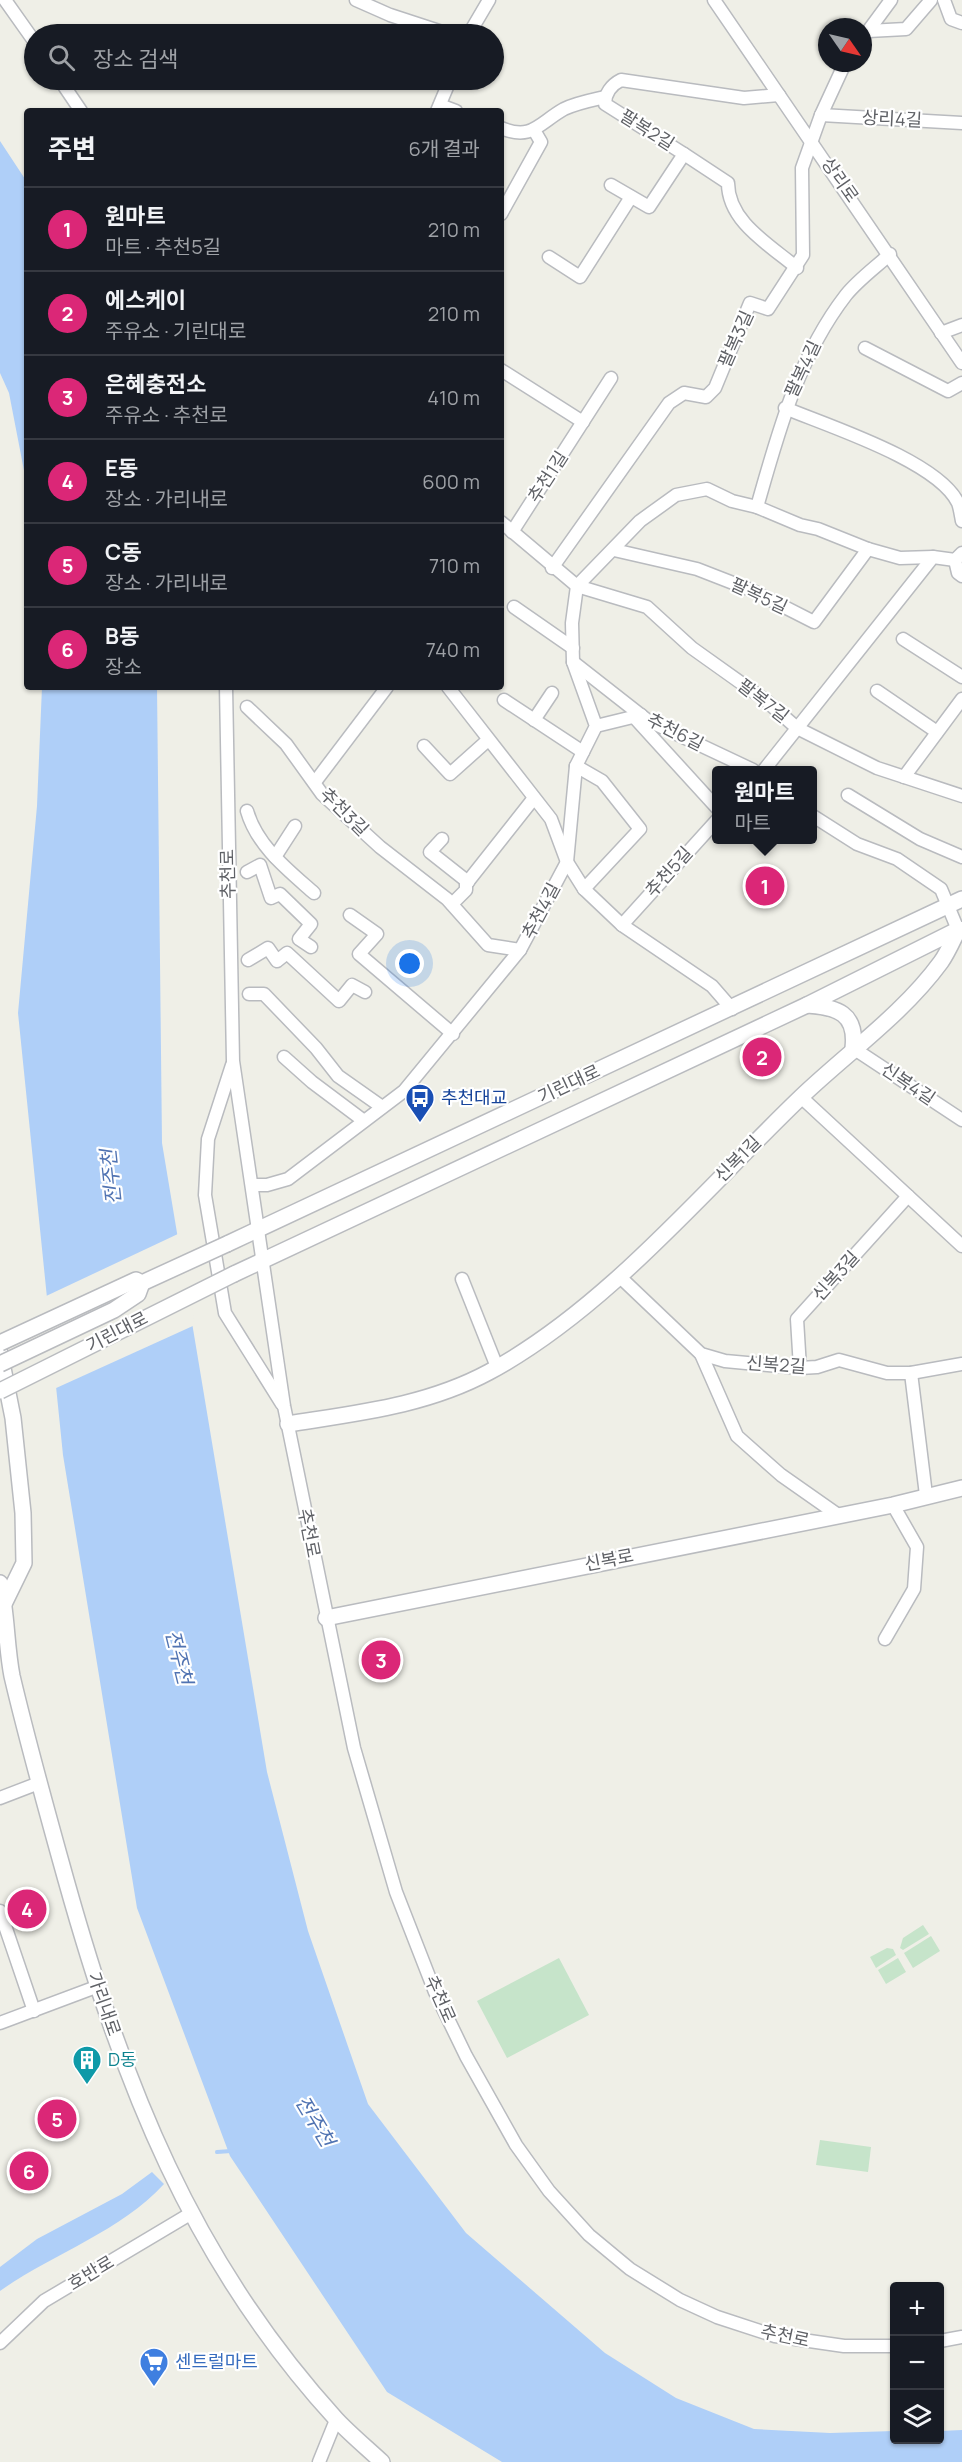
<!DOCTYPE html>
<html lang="ko">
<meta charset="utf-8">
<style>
:root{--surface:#171b24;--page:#20242c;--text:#f1f3f6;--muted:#9ea1a6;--line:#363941;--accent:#db2777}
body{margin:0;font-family:Manrope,"Noto Sans KR",sans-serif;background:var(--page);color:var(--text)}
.controls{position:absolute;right:18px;bottom:18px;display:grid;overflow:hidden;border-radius:6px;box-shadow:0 2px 4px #0004}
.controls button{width:54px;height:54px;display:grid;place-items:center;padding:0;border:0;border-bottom:2px solid var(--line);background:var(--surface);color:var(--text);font:30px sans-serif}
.compass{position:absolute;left:818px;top:18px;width:54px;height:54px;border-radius:50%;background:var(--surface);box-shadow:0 2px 4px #0004;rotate:124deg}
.you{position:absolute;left:410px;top:964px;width:21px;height:21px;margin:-15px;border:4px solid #fff;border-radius:50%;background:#1a73e8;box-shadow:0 0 0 9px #1a73e833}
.badge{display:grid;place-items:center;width:39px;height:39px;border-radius:50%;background:var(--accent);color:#fff;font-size:20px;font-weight:700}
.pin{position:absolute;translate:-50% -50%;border:3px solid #fff;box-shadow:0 2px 6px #0006}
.popup{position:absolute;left:712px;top:766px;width:105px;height:78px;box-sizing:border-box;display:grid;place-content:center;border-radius:6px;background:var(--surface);filter:drop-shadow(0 2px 4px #0005);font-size:20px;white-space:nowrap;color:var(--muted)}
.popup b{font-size:22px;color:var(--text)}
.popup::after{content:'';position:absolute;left:50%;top:100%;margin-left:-12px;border:12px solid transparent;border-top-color:var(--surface)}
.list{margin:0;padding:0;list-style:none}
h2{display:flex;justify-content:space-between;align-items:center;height:78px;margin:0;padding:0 24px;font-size:26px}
h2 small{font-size:20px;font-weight:400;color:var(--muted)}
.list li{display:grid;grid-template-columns:39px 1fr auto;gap:18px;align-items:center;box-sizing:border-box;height:84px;padding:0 24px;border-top:2px solid var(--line)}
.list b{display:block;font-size:22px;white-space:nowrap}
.list p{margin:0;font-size:20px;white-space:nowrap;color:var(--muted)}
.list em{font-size:20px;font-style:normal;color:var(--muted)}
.icon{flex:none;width:33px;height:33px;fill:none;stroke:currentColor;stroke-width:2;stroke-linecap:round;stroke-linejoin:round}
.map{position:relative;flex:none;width:962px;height:2462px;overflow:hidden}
.search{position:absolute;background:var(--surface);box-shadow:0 2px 4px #0004;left:24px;top:24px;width:480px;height:66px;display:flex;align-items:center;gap:15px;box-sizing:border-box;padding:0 21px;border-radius:33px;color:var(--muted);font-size:22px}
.panel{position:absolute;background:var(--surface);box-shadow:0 2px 4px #0004;left:24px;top:108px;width:480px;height:582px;border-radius:6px}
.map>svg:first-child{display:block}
.green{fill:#c6e4ca}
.water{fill:#afcff8}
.pier{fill:#efefe7}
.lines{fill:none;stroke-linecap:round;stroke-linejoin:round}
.stream{stroke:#afcff8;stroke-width:4}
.minor-casing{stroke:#b9bbbf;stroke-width:15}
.tertiary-casing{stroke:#b9bbbf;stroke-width:18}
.minor{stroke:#fff;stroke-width:12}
.tertiary{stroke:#fff;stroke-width:15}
.tertiary-bridge-casing{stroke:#b9bbbf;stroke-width:18;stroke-linecap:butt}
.tertiary-bridge{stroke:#fff;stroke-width:15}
.labels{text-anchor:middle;stroke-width:4.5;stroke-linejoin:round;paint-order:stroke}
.street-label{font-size:18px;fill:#5f6166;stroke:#fff}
.transit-label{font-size:18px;fill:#164399;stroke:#fff;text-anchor:start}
.culture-label{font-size:18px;fill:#0d838f;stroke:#fff;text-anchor:start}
.shop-label{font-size:18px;fill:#366cbe;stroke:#fff;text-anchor:start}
.water-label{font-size:20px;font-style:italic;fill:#5073b2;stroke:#fff}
</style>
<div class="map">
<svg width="962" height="2462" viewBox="0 0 962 2462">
<rect width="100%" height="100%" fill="#efefe7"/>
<g class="green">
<path d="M923,1925L929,1934L903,1950L900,1948L903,1938Z"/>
<path d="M931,1936L940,1951L913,1968L904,1953Z"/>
<path d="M887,1948L893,1949L896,1955L876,1968L870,1957Z"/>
<path d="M559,1958L589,2015L507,2058L477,2001Z"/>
<path d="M898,1958L906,1972L886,1984L878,1970Z"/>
<path d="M820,2140L871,2147L868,2172L816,2165Z"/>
</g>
<g class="water">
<path d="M0,141L27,182V486L9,393L0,373Z"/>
<path d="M42,687H157L162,1143L267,1772L308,1931L368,2104L466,2233L605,2353L676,2398L754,2429L830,2433L894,2431V2440H940V2431L962,2430V2462H502L387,2392L230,2156L137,1908L63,1455L18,1013L37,806Z"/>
<path d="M152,2172L164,2184C120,2232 52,2254 0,2291V2267L37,2239L122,2194Z"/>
</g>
<path class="pier" d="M180,1233L195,1325L54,1389L44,1297Z"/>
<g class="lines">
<path class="stream" d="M217,2152L231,2151"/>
<g class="minor-casing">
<g id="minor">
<path d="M5,0L34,41"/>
<path d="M356,0L390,15L448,34"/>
<path d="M714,0L962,363"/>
<path d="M944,0L951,19L962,23"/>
<path d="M868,31L906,29L931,0"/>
<path d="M469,34L489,0"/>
<path d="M863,38L891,0"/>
<path d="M60,80L81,111"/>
<path d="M440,105L456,111"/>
<path d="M437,111L450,80"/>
<path d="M821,115L962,123"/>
<path d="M501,128C532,141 539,123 564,109C576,103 592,100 605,97"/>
<path d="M684,154L728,183C728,222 770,245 797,268"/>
<path d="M611,185L649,207L684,154L605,104C605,94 611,85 621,80L744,98L779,95"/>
<path d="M501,214L541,142L534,130"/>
<path d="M549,257L580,277L631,197"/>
<path d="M941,333L962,325"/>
<path d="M865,348L948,391L962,383"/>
<path d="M501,370L583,422"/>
<path d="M785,408C828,426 938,461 958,503C960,508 961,516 962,521"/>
<path d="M757,507C778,433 798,357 846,295C858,280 876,267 890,254"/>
<path d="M501,522L577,586L647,607L692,648L765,700L797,728L877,768L962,796"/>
<path d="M512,532L611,378"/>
<path d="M614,550L697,569L751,590L814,622L868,549"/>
<path d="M955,560L958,573L962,576"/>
<path d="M552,568L669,403L684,393L706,397L715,388L750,303L768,309L803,255L802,168L821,115L845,63"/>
<path d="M577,586L640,521L676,495L707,489L732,501L757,507L800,525L818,529L868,549L900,558L933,557"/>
<path d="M514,607L573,648"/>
<path d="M903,639L962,677"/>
<path d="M573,662L647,720L753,770"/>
<path d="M226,687L233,1061L284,1406L354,1748L396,1892L435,1992L466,2056L516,2145L549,2191L589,2235L630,2269L680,2300L717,2317L775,2336L844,2346H894"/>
<path d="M448,687L551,819L567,862L584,889L622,925L712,986L732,1009"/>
<path d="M877,691L937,732"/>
<path d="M504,700L583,752"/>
<path d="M247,707L286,744L322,794L380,847L447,899L488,945L520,950"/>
<path d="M634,717L717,808"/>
<path d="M534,720L552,693"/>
<path d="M596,726L641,715"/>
<path d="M424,746L450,774L488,740"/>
<path d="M576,766L602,781L640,829L584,889"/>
<path d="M764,770L933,557L955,560L962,553"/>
<path d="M904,777L962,699"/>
<path d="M315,782L387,687"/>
<path d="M848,795L920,839L962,857"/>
<path d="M247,811C257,846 288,870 314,893"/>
<path d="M813,816L857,844L897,859L941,889L958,930"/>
<path d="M442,839L430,852L468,882"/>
<path d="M275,857L295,826"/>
<path d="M247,872L260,865L271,898L280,894L311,924L299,939L311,947"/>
<path d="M452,904L466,890V884L534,798"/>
<path d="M350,915L377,934L359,954L453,1034"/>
<path d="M622,925L717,820"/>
<path d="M248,960L268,948L277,961L287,953L339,1001L352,985L365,992"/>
<path d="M249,994H264L316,1048L338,1076L382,1107"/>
<path d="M853,1048L962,1120"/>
<path d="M284,1057L312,1082L364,1121"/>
<path d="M232,1065L208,1139L205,1195L225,1313L282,1404"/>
<path d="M801,1097L962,1246"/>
<path d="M253,1185H267L288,1179L404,1091L520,950L567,862L576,766L596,726L573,662L572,623L577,586"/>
<path d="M619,1276L701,1354L725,1361L800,1368L817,1367L839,1360L887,1373H911L962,1364"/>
<path d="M462,1279L497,1367"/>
<path d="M701,1354L737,1436L781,1475L838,1515"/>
<path d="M800,1368L797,1319L908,1196"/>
<path d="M911,1373L926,1495"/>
<path d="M885,1639L914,1589L917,1547L893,1505"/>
<path d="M0,1798L39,1783"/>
<path d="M0,1911L34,2011"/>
<path d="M0,2023L96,1987"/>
<path d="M940,2341L962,2337"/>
<path d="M0,2343L44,2301L190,2214"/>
<path d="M319,2462L336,2420"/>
</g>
</g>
<g class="tertiary-casing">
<g id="tertiary">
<path d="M807,1005C837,1007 857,1013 853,1048"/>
<path d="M227,1244L962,899"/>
<path d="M234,1274L807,1005L959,929"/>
<path d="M0,1353L13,1418L23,1513L24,1563L4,1604"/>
<path d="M288,1424C357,1413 426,1406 489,1372C606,1309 705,1189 801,1097C847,1053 903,1014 941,962C948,952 953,940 958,930"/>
<path d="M0,1583C7,1614 6,1645 12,1676C28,1744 47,1812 66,1880C123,2083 191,2260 336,2419C350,2434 367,2448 382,2462"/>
<path d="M326,1618L893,1505L962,1488"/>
</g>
</g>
<use href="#minor" class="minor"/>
<use href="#tertiary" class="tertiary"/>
<g class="tertiary-bridge-casing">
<g id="tertiary-bridge">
<path d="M0,1343L136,1280L142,1283L227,1244"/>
<path d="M0,1364L114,1310L138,1294L142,1283"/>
<path d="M0,1391L234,1274"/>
</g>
</g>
<use href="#tertiary-bridge" class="tertiary-bridge"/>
</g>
<defs>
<g id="bus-pin" transform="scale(1.5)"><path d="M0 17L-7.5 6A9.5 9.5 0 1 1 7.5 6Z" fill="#1a4fb4" stroke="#fff"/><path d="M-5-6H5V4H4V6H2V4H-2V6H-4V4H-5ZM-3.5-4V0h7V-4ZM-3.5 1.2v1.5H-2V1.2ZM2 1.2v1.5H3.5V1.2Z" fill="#fff"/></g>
<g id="building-pin" transform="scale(1.5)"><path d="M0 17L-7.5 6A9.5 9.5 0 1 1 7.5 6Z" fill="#0f9aa8" stroke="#fff"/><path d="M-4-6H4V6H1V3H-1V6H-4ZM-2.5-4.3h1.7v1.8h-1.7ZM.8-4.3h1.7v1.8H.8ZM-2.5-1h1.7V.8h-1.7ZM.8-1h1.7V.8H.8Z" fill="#fff"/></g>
<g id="supermarket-pin" transform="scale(1.5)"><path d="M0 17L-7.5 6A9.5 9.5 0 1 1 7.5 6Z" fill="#3f7fe0" stroke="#fff"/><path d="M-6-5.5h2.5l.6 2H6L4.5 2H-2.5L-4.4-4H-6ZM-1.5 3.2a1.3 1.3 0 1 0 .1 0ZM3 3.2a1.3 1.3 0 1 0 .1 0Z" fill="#fff"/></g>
</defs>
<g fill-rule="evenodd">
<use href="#bus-pin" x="420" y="1098"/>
<use href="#building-pin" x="87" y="2060"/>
<use href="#supermarket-pin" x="154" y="2362"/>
</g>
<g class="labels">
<g class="street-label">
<text transform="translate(892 119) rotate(3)" y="6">상리4길</text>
<text transform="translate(647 130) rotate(32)" y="6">팔복2길</text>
<text transform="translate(840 180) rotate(55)" y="6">상리로</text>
<text transform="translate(736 339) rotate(-66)" y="6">팔복3길</text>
<text transform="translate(803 369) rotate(-65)" y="6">팔복4길</text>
<text transform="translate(548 477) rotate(-57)" y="6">추천1길</text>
<text transform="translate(759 596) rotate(25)" y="6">팔복5길</text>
<text transform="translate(763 701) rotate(38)" y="6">팔복7길</text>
<text transform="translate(675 732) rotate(27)" y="6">추천6길</text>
<text transform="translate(344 812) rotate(45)" y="6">추천3길</text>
<text transform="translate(669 872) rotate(-48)" y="6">추천5길</text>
<text transform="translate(228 874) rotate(-91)" y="6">추천로</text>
<text transform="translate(541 911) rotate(-62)" y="6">추천4길</text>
<text transform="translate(569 1084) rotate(-25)" y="6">기린대로</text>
<text transform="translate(908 1084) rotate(34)" y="6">신복4길</text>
<text transform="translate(738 1159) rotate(-45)" y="6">신복1길</text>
<text transform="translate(836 1276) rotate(-48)" y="6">신복3길</text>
<text transform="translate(117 1332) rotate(-27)" y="6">기린대로</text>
<text transform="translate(776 1365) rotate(4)" y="6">신복2길</text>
<text transform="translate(309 1533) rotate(79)" y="6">추천로</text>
<text transform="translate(609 1560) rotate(-11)" y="6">신복로</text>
<text transform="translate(440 1999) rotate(66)" y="6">추천로</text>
<text transform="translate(104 2004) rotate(71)" y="6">가리내로</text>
<text transform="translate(91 2273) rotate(-31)" y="6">호반로</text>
<text transform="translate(785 2336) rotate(12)" y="6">추천로</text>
</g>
<g class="transit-label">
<text x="441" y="1104">추천대교</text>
</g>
<g class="culture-label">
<text x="108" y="2066">D동</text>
</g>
<g class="shop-label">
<text x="175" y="2368">센트럴마트</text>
</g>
<g class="water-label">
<text transform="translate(111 1177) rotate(-96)" y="7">전주천</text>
<text transform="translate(179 1657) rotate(76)" y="7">전주천</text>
<text transform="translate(315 2121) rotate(59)" y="7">전주천</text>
</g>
</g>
</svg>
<div class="controls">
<button>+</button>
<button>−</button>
<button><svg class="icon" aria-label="layers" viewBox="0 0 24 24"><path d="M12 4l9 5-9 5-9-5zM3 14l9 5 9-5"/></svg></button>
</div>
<svg class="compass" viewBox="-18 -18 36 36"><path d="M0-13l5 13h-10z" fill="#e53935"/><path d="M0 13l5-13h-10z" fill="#9ea1a6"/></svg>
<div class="you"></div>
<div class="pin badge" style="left:765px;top:886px">1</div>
<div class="popup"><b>원마트</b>마트</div>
<div class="pin badge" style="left:762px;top:1057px">2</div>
<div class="pin badge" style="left:381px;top:1660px">3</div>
<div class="pin badge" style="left:27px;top:1909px">4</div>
<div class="pin badge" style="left:57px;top:2119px">5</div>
<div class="pin badge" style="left:29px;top:2171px">6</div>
<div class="search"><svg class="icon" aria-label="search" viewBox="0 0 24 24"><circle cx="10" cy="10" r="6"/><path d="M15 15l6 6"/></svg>장소 검색</div>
<section class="panel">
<h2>주변<small>6개 결과</small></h2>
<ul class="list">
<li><span class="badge">1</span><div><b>원마트</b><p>마트 · 추천5길</p></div><em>210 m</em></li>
<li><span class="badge">2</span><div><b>에스케이</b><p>주유소 · 기린대로</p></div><em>210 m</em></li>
<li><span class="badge">3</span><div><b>은혜충전소</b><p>주유소 · 추천로</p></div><em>410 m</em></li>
<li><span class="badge">4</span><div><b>E동</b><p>장소 · 가리내로</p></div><em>600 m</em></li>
<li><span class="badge">5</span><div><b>C동</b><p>장소 · 가리내로</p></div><em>710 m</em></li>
<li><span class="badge">6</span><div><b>B동</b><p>장소</p></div><em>740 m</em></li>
</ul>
</section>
</div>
